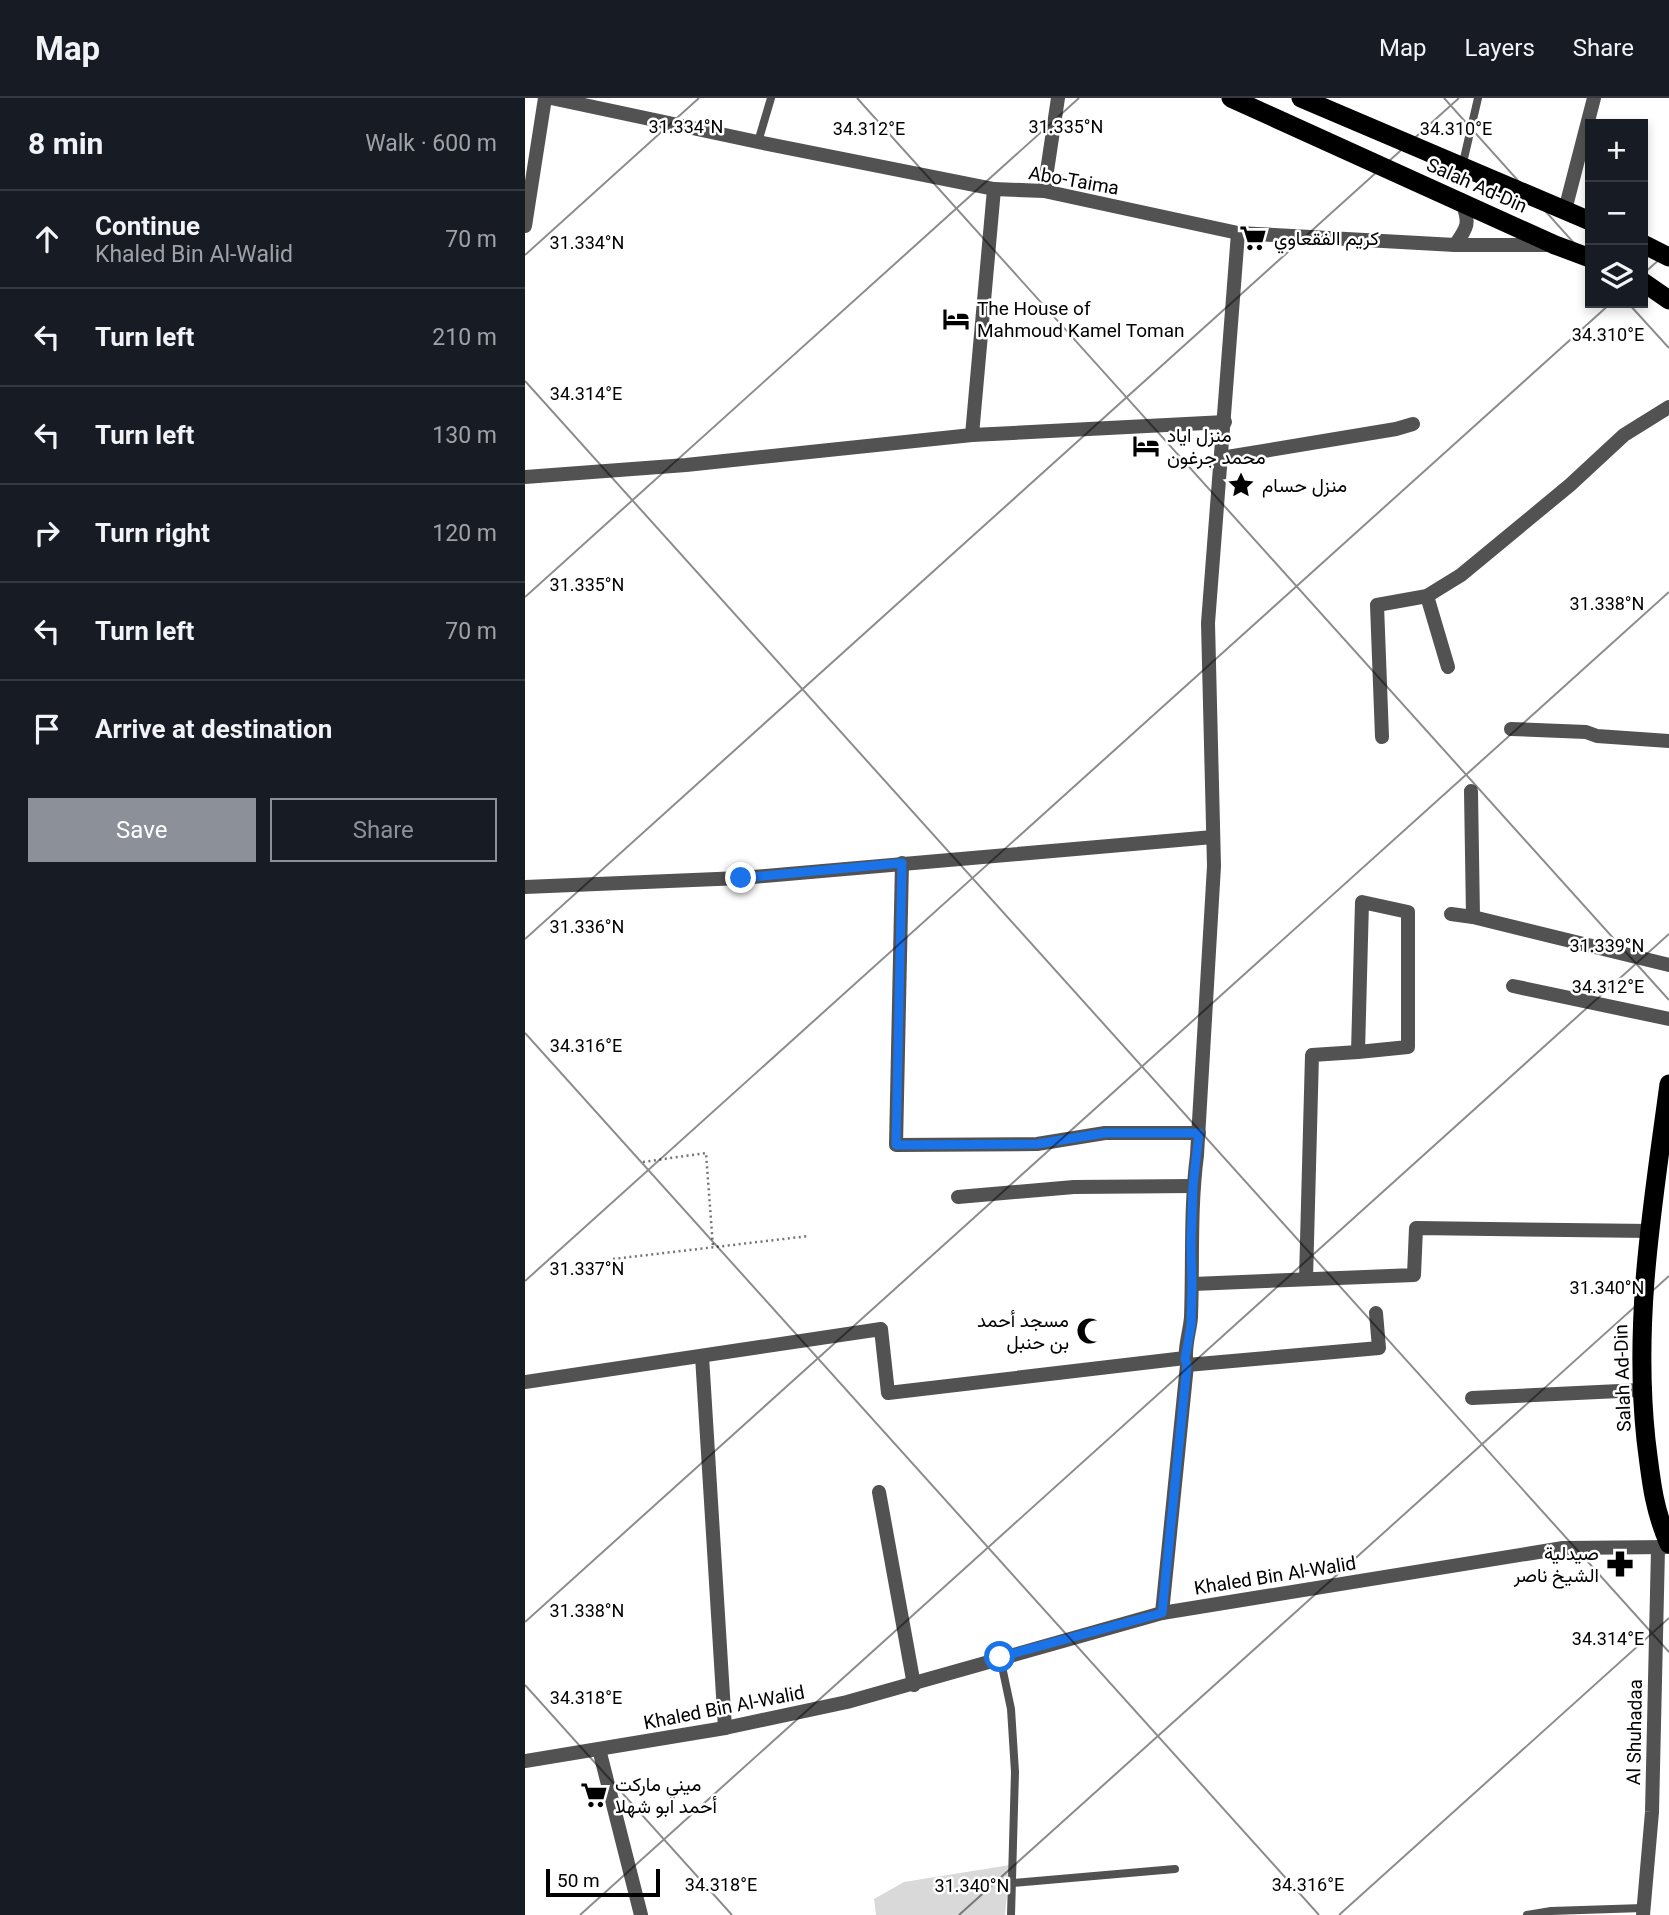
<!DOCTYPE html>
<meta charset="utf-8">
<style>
:root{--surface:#171b24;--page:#20242c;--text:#f1f3f6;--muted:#9ea1a6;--line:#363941;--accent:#8c9099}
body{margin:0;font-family:Roboto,Vazirmatn,sans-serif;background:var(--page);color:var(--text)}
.controls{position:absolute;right:21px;top:21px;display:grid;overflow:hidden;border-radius:0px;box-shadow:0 4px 10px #0003}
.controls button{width:63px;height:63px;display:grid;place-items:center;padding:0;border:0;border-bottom:2px solid var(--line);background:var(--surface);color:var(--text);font:35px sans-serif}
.scale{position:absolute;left:21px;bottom:18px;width:114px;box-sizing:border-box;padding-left:7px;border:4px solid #000;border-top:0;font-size:19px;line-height:24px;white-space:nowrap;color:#000;-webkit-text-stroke:5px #fff;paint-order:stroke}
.stop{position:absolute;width:21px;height:21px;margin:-16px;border:5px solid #1a73e8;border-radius:50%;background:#fff}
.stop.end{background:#1a73e8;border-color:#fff;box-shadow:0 2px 7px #0008}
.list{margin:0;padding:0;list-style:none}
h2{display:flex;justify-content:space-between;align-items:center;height:91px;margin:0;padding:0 28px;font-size:30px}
h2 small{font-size:23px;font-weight:400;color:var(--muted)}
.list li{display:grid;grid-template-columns:46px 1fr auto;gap:21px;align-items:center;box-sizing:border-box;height:98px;padding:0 28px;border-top:2px solid var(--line)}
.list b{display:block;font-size:26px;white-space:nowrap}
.list p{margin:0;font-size:23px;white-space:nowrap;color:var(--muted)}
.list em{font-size:23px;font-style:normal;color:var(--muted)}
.actions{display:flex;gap:14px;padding:21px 28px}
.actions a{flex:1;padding:16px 0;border:2px solid var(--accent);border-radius:0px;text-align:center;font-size:24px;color:var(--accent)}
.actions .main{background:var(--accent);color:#fff}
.icon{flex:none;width:38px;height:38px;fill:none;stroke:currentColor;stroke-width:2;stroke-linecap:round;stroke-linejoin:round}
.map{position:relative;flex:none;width:1144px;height:1817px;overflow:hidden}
header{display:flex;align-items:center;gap:42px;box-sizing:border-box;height:98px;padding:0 35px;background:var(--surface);border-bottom:2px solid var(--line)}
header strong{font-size:33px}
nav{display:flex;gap:38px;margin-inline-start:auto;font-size:24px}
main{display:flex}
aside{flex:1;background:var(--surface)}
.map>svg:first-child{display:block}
.green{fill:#d9d9d9}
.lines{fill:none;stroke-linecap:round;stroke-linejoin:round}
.path{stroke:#747474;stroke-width:2.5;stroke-dasharray:2 3.5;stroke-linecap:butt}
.service{stroke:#525252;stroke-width:8}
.minor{stroke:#525252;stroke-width:14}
.tertiary{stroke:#525252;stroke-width:14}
.trunk{stroke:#000;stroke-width:19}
.route{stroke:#1a73e8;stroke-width:9}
.ticks{fill:none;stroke:#000;stroke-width:2;stroke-opacity:0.45}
.labels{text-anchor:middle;stroke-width:5;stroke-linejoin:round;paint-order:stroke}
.street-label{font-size:19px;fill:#000;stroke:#fff}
.poi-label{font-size:19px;fill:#000;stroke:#fff;text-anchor:start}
.ticks-label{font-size:18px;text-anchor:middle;fill:#000;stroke:#fff;stroke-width:5;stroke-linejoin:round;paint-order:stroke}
</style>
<header>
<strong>Map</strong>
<nav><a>Map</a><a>Layers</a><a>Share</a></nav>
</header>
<main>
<aside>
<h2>8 min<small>Walk · 600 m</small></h2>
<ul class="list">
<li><svg class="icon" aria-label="ahead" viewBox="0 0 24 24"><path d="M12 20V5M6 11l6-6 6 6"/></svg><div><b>Continue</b><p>Khaled Bin Al-Walid</p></div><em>70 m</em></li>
<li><svg class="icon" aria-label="left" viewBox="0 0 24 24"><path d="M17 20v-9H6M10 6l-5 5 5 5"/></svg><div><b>Turn left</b></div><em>210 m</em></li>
<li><svg class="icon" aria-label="left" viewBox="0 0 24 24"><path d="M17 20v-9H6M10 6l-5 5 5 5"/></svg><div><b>Turn left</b></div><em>130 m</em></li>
<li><svg class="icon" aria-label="right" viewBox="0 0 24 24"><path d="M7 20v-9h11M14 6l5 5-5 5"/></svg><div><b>Turn right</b></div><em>120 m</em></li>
<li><svg class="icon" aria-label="left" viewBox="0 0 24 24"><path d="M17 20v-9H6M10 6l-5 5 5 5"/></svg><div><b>Turn left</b></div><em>70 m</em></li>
<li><svg class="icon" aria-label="arrive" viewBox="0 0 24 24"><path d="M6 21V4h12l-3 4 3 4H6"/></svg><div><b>Arrive at destination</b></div></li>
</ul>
<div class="actions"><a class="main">Save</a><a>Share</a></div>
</aside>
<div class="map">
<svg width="1144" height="1817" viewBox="0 0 1144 1817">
<rect width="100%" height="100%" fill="#fff"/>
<path class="green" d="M485,1767L480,1817H351L349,1801L379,1784Z"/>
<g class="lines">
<g class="path">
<path d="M118,1064L181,1055L188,1149"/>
<path d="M88,1161L284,1138"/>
</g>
<g class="service">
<path d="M233,44L246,0"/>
<path d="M937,69L953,0"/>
<path d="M475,1559L486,1611L490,1674L486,1817"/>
<path d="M488,1785L650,1771"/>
<path d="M1002,1817L1026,1813L1118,1810"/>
</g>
<g class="minor">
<path d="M469,91L447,337L700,324"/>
<path d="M519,93L533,0"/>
<path d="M1040,112L1069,0"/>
<path d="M0,128L20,0"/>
<path d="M696,360L871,331L888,326"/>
<path d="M0,379L161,367L447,337"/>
<path d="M902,498L923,569"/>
<path d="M986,631L1061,634L1072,638L1144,643"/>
<path d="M857,639L852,507L902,498L936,477L1045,387L1099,337L1144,309"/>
<path d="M946,693L948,819"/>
<path d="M377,765L371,1047L512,1046L580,1035H674"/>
<path d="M0,789L216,780L688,739"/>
<path d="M926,816L948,819L1144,867"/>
<path d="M988,888L1144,921"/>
<path d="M433,1099L549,1089L668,1088"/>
<path d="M781,1181L787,957L833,954L837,804L883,814V949L833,954"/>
<path d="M668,1186L889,1177L891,1130L1125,1133"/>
<path d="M177,1258L200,1630"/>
<path d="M662,1267C658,1252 665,1234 666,1219C668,1165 665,1111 672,1057L689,768L683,525L713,135"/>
<path d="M0,1284L356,1231L363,1295L660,1260"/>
<path d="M947,1300L1116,1292"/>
<path d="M354,1394L389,1587"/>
<path d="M637,1515L662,1267L854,1250L851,1215"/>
<path d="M74,1651L116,1817"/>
<path d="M1118,1817L1127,1714L1133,1451"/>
</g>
<g class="tertiary">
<path d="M26,0L233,44L469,91L519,93L713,135L930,147H1025"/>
<path d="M930,147C943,129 945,125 937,104"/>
<path d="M0,1663L200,1630L322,1604L637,1515L1038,1450L1144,1449"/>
</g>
<g class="trunk">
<path d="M706,0L1030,147L1065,160"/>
<path d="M776,0L1065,123"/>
<path d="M1118,146L1144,159"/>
<path d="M1118,184L1144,202"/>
<path d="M1144,986C1128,1106 1108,1220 1121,1342C1126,1381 1128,1409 1144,1446"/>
</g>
</g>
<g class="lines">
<path class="route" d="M216,780L377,765L371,1047L512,1046L580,1035H674L668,1088L666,1147L667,1186L666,1227L660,1261L662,1267L637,1515L475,1559"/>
</g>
<path class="ticks" d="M332,0L1144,902M919,0L1065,163M0,157L174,0M1118,176L1144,153M1103,205L1144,250M0,283L1144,1554M0,499L554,0M0,841L934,0M0,935L794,1817M0,1183L1086,205M0,1524L1144,494M0,1587L207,1817M55,1817L1144,836M434,1817L1144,1178M814,1817L1144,1520"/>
<defs>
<g id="supermarket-bare" transform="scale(2.1)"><path d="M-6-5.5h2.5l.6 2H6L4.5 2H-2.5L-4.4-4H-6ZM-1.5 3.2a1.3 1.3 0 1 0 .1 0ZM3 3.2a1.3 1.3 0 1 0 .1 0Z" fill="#000" stroke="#fff" stroke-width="2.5" paint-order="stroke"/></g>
<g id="hotel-bare" transform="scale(2.1)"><path d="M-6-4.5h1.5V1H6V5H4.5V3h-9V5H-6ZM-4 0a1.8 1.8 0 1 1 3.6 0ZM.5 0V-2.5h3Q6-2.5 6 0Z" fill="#000" stroke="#fff" stroke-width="2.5" paint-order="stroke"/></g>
<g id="sight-bare" transform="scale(2.1)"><path d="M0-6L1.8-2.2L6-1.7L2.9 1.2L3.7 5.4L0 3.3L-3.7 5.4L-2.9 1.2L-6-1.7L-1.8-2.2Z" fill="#000" stroke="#fff" stroke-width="2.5" paint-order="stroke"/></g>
<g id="mosque-bare" transform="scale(2.1)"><path d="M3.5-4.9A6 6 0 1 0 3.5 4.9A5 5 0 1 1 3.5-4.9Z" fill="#000" stroke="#fff" stroke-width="2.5" paint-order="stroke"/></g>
<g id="pharmacy-bare" transform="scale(2.1)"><path d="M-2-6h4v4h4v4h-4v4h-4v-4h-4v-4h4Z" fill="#000" stroke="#fff" stroke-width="2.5" paint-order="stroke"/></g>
</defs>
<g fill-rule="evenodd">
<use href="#supermarket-bare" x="728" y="140"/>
<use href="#hotel-bare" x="431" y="221"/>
<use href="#hotel-bare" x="621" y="348"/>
<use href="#sight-bare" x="716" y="387"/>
<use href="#mosque-bare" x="565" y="1233"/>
<use href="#pharmacy-bare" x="1095" y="1466"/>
<use href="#supermarket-bare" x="69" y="1697"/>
</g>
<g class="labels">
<g class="street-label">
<text transform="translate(549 82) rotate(10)" y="7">Abo-Taima</text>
<text transform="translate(952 87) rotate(24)" y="7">Salah Ad-Din</text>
<text transform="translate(1097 1280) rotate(-92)" y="7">Salah Ad-Din</text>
<text transform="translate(750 1477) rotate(-9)" y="7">Khaled Bin Al-Walid</text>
<text transform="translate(199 1609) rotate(-11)" y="7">Khaled Bin Al-Walid</text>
<text transform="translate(1109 1634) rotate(-89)" y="7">Al Shuhadaa</text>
</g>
<g class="poi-label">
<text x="749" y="147">كريم الفقعاوي</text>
<text x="452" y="217">The House of<tspan x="452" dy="22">Mahmoud Kamel Toman</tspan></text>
<text x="642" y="344">منزل اياد<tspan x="642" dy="22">محمد جرغون</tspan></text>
<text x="737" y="394">منزل حسام</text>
<text x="544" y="1229" text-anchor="end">مسجد أحمد<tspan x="544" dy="22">بن حنبل</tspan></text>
<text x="1074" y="1462" text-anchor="end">صيدلية<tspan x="1074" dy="22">الشيخ ناصر</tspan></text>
<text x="90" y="1693">ميني ماركت<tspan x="90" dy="22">أحمد ابو شهلا</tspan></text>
</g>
</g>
<g class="ticks-label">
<text x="161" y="35">31.334°N</text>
<text x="541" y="35">31.335°N</text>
<text x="344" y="37">34.312°E</text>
<text x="931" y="37">34.310°E</text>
<text x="62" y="151">31.334°N</text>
<text x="1083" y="243">34.310°E</text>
<text x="61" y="302">34.314°E</text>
<text x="62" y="493">31.335°N</text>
<text x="1082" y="512">31.338°N</text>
<text x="62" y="835">31.336°N</text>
<text x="1082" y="854">31.339°N</text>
<text x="1083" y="895">34.312°E</text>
<text x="61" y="954">34.316°E</text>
<text x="62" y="1177">31.337°N</text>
<text x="1082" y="1196">31.340°N</text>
<text x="62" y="1519">31.338°N</text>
<text x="1083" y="1547">34.314°E</text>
<text x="61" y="1606">34.318°E</text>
<text x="196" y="1793">34.318°E</text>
<text x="783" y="1793">34.316°E</text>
<text x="447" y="1794">31.340°N</text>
</g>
</svg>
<div class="controls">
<button>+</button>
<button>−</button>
<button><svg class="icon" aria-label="layers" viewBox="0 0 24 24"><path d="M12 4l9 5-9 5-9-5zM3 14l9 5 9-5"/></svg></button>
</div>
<div class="scale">50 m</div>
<div class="stop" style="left:475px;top:1559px"></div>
<div class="stop end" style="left:216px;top:780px"></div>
</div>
</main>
